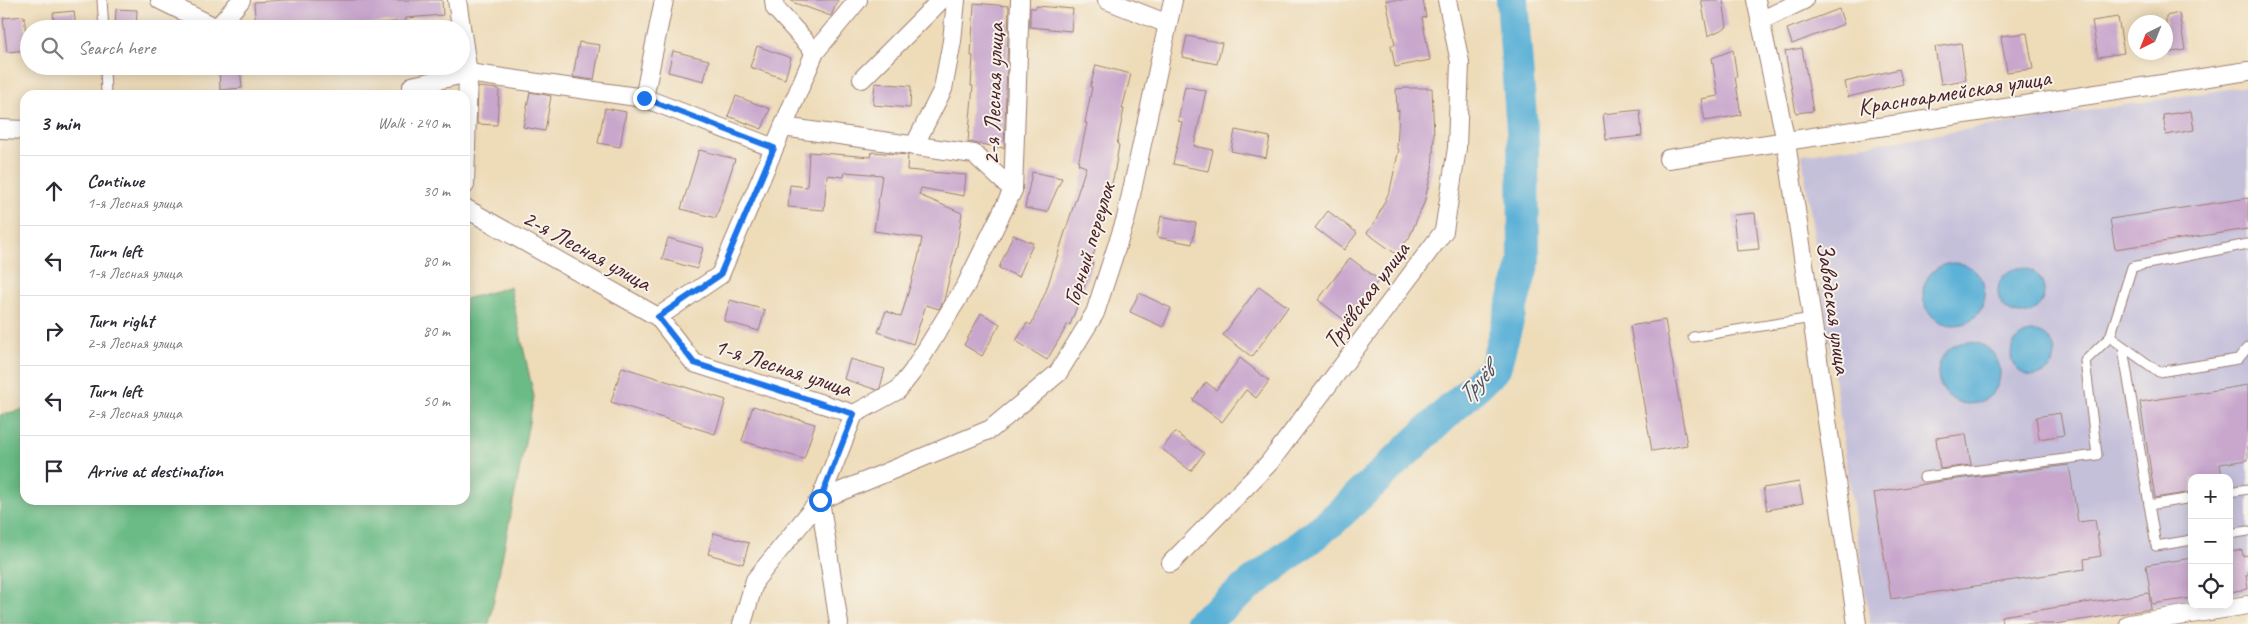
<!DOCTYPE html>
<meta charset="utf-8">
<style>
:root{--surface:#fff;--page:#f2f2f3;--text:#2b2b33;--muted:#7c7c81;--line:#e1e1e2}
body{margin:0;font-family:Caveat,sans-serif;background:var(--page);color:var(--text)}
.controls{position:absolute;right:15px;bottom:15px;display:grid;overflow:hidden;border-radius:10px;box-shadow:0 2px 12px #0003}
.controls button{width:45px;height:45px;display:grid;place-items:center;padding:0;border:0;border-bottom:1px solid var(--line);background:var(--surface);color:var(--text);font:25px sans-serif}
.compass{position:absolute;left:2128px;top:15px;width:45px;height:45px;border-radius:50%;background:var(--surface);box-shadow:0 2px 12px #0003;rotate:223deg}
.stop{position:absolute;width:15px;height:15px;margin:-11px;border:4px solid #1a73e8;border-radius:50%;background:#fff}
.stop.end{background:#1a73e8;border-color:#fff;box-shadow:0 1px 5px #0008}
.list{margin:0;padding:0;list-style:none}
h2{display:flex;justify-content:space-between;align-items:center;height:65px;margin:0;padding:0 20px;font-size:21px}
h2 small{font-size:16px;font-weight:400;color:var(--muted)}
.list li{display:grid;grid-template-columns:32px 1fr auto;gap:15px;align-items:center;box-sizing:border-box;height:70px;padding:0 20px;border-top:1px solid var(--line)}
.list b{display:block;font-size:19px;white-space:nowrap}
.list p{margin:0;font-size:16px;white-space:nowrap;color:var(--muted)}
.list em{font-size:16px;font-style:normal;color:var(--muted)}
.icon{flex:none;width:28px;height:28px;fill:none;stroke:currentColor;stroke-width:2;stroke-linecap:round;stroke-linejoin:round}
.map{position:relative;flex:none;width:2248px;height:624px;overflow:hidden}
.search{position:absolute;background:var(--surface);box-shadow:0 2px 12px #0003;left:20px;top:20px;width:450px;height:55px;display:flex;align-items:center;gap:12px;box-sizing:border-box;padding:0 18px;border-radius:28px;color:var(--muted);font-size:19px}
.panel{position:absolute;background:var(--surface);box-shadow:0 2px 12px #0003;left:20px;top:90px;width:450px;height:415px;border-radius:15px}
.map>svg:first-child{display:block}
.industrial{fill:#c5c0da}
.forest{fill:#6bbb85;stroke:#5a6d58}
.water{fill:#5bb1d7;stroke:#526881}
.lines{fill:none;stroke-linecap:round;stroke-linejoin:round}
.river{stroke:#5bb1d7;stroke-width:32}
.building{fill:#c9a7cd}
.service-casing{stroke:#9c7e72;stroke-width:11}
.minor-casing{stroke:#9c7e72;stroke-width:20}
.service{stroke:#fff;stroke-width:9}
.minor{stroke:#fff;stroke-width:18}
.route{stroke:#1a73e8;stroke-width:6}
.labels{text-anchor:middle;stroke-width:4;stroke-linejoin:round;paint-order:stroke}
.street-label{font-size:24px;fill:#4a1f2b;stroke:#f7f3e8}
.water-label{font-size:25px;font-style:italic;fill:#505267;stroke:#f7f3e8}
</style>
<div class="map">
<svg width="2248" height="624" viewBox="0 0 2248 624">
<rect width="100%" height="100%" fill="#f7f3e8"/>
<filter id="ink" filterUnits="userSpaceOnUse"><feTurbulence type="fractalNoise" baseFrequency=".02" numOctaves="2"/><feDisplacementMap in="SourceGraphic" scale="10" xChannelSelector="R" yChannelSelector="G"/><feConvolveMatrix kernelMatrix="1 2 1 2 8 2 1 2 1" color-interpolation-filters="sRGB"/></filter>
<filter id="wash" filterUnits="userSpaceOnUse"><feTurbulence type="fractalNoise" baseFrequency=".0096" numOctaves="4" result="noise"/><feDisplacementMap in="SourceGraphic" scale="20" xChannelSelector="R" yChannelSelector="G"/><feGaussianBlur stdDeviation="1.12" result="paint"/><feColorMatrix in="noise" values="0 0 0 0 0 0 0 0 0 0 0 0 0 0 0 0 0 1.4 0 .05"/><feComposite in="paint" operator="in"/></filter>
<g filter="url(#wash)">
<rect width="100%" height="100%" fill="#eedcb9"/>
<path class="industrial" d="M2248,86V592L2229,595V478H2192V601L2053,624H1870L1802,155Z"/>
<path class="forest" d="M510,287L534,397L489,624H0V415L25,409V500H465V299Z"/>
<g class="water">
<circle cx="1954" cy="294" r="31"/>
<circle cx="2021" cy="291" r="23"/>
<circle cx="2033" cy="354" r="22"/>
<circle cx="1969" cy="373" r="31"/>
</g>
<g class="lines">
<path class="river" d="M1200,624L1332,521L1495,368L1524,262L1523,143L1512,0"/>
</g>
<g id="blocks">
<g class="building">
<path d="M285,0H442L443,15L406,18V21L364,24V27L342,29H256L254,2Z"/>
<path d="M792,0H838L831,16L792,2Z"/>
<path d="M1386,0H1423L1426,17L1422,18L1430,60L1395,67L1391,45H1395Z"/>
<path d="M1701,0H1723L1727,27L1708,36Z"/>
<path d="M974,3L1009,6L1004,148L968,142L973,86H971L973,56H971Z"/>
<path d="M1037,6L1073,9L1071,31L1030,27V8H1036Z"/>
<path d="M116,9L137,10L136,29H115Z"/>
<path d="M1839,9L1844,24L1792,44L1787,29Z"/>
<path d="M74,11L76,29H55L53,13Z"/>
<path d="M2179,13L2185,50L2166,53V16Z"/>
<path d="M24,16L28,50L7,52L3,18Z"/>
<path d="M2118,17L2124,53L2098,57L2092,21Z"/>
<path d="M2027,33L2033,69L2007,72L2001,36Z"/>
<path d="M1187,36L1222,43L1217,64L1182,57Z"/>
<path d="M579,42L600,45L594,80L573,77Z"/>
<path d="M1961,43L1966,80L1941,84L1935,47Z"/>
<path d="M757,46L791,58L785,79L750,67Z"/>
<path d="M1802,48L1813,111L1796,113L1785,51Z"/>
<path d="M1733,50L1737,77H1735L1741,115L1705,121L1701,99L1718,96L1712,58Z"/>
<path d="M673,51L709,60L704,81L668,72Z"/>
<path d="M1096,65L1131,74L1122,109H1124L1117,144L1119,145L1114,175L1100,230H1101L1091,263H1093L1070,325L1068,324L1047,360L1016,341L1027,323L1031,325L1046,291L1086,167L1078,164L1087,123H1085L1092,87H1090Z"/>
<path d="M219,66H240L242,88L220,90Z"/>
<path d="M1899,69L1903,84L1848,97L1845,82Z"/>
<path d="M875,83L911,86L910,108L873,105Z"/>
<path d="M1185,86L1206,91L1194,146L1213,150L1208,171L1173,164L1182,122L1178,121Z"/>
<path d="M478,87L499,89L497,125L477,124Z"/>
<path d="M1407,88H1432L1434,136L1432,170L1424,203L1409,238L1396,254L1367,233L1376,220L1390,190L1399,149L1397,148L1399,110L1397,111L1396,89Z"/>
<path d="M530,92L551,96L545,131L523,127Z"/>
<path d="M736,96L770,109L762,129L728,116Z"/>
<path d="M605,108L626,112L620,147L598,143Z"/>
<path d="M1640,110L1642,136L1606,140L1603,114Z"/>
<path d="M2191,111L2194,130L2166,135L2163,115Z"/>
<path d="M1235,130L1270,137L1266,158L1231,151Z"/>
<path d="M699,150L735,159L716,218L681,209Z"/>
<path d="M809,152L871,157L872,152L908,155L907,170L966,175L964,196L921,188L919,195L962,213L957,245L944,300L939,309L926,305L913,344L878,332L886,311L901,317L918,259L922,238L874,231L882,175L845,172L844,177L827,175L824,210L788,207L790,185L807,187Z"/>
<path d="M1032,172L1062,178L1047,212L1025,208Z"/>
<path d="M2248,198V229L2115,249L2110,219Z"/>
<path d="M1328,211L1357,233L1344,250L1315,228Z"/>
<path d="M1755,213L1759,249L1737,251L1733,215Z"/>
<path d="M1161,216L1196,223L1192,244L1157,237Z"/>
<path d="M1013,235L1033,243L1019,277L999,268Z"/>
<path d="M668,238L703,248L697,269L662,259Z"/>
<path d="M1350,258L1379,280L1347,322L1318,300Z"/>
<path d="M1259,286L1288,307L1252,357L1223,335Z"/>
<path d="M1139,293L1171,308L1163,327L1130,312Z"/>
<path d="M730,300L765,310L759,331L724,321Z"/>
<path d="M981,313L1000,324L982,356L964,345Z"/>
<path d="M1665,320L1687,445L1652,451L1630,326Z"/>
<path d="M1240,358L1269,381L1256,398L1246,390L1222,422L1193,400L1206,382L1216,390Z"/>
<path d="M850,359L885,369L880,388L877,390L844,379Z"/>
<path d="M622,367L726,400L715,434L611,402Z"/>
<path d="M2248,385V460L2220,464L2222,478H2192V492L2155,498L2140,402Z"/>
<path d="M753,406L815,424L804,459L742,441Z"/>
<path d="M2060,413L2064,435L2039,439L2036,417Z"/>
<path d="M1175,432L1204,453L1191,471L1162,449Z"/>
<path d="M1966,434L1971,465L1940,469L1936,438Z"/>
<path d="M2069,465L2078,522L2095,520L2101,556L2084,559L2085,569L1891,599L1874,493L1942,481Z"/>
<path d="M1799,482L1803,503L1767,510L1763,488Z"/>
<path d="M714,533L749,543L743,564L708,554Z"/>
<path d="M2242,550L2243,556L2248,555V575H2246L2248,589L2229,592V552Z"/>
<path d="M2192,558V598L2152,604L2146,565Z"/>
<path d="M2149,593L2151,609L2056,624H2002L2001,616Z"/>
</g>
</g>
</g>
<g filter="url(#ink)">
<use href="#blocks" fill-opacity="0" stroke="#9c7e72" stroke-width="1"/>
<g class="lines">
<g class="service-casing">
<g id="service">
<path d="M102,0L104,29"/>
<path d="M105,66L106,95"/>
<path d="M1693,337L1812,318"/>
<path d="M2110,337L2132,267L2248,244"/>
<path d="M2123,349L2156,546L2192,540"/>
<path d="M1924,477L2097,455L2085,361L2110,337L2159,372L2238,359L2248,347"/>
<path d="M2229,492L2248,489"/>
<path d="M2149,505L2192,498"/>
<path d="M2229,534L2248,531"/>
</g>
</g>
<g class="minor-casing">
<g id="minor">
<path d="M160,0L217,28L241,0"/>
<path d="M457,0L468,73L465,185"/>
<path d="M774,0L775,8L815,52"/>
<path d="M1107,0L1168,24"/>
<path d="M1756,0L1786,142L1857,624"/>
<path d="M1760,21L1804,0"/>
<path d="M862,79L941,0"/>
<path d="M412,95V86L468,73L644,98L774,148"/>
<path d="M644,98L664,0"/>
<path d="M783,127L974,154L1013,190"/>
<path d="M0,129L25,130"/>
<path d="M914,146L943,89L952,41L956,0"/>
<path d="M1668,159L2248,71"/>
<path d="M465,208L658,317L720,275L815,52L858,0"/>
<path d="M658,317L694,363L854,414L820,500"/>
<path d="M854,414L898,390L913,371L966,285L1013,190L1020,0"/>
<path d="M820,500L991,429L1058,373L1095,313L1126,218L1173,0"/>
<path d="M1171,563L1269,463L1444,231L1457,148L1460,62L1447,0"/>
<path d="M742,624L755,580L820,500L839,624"/>
<path d="M2129,624L2248,605"/>
</g>
</g>
<use href="#service" class="service"/>
<use href="#minor" class="minor"/>
</g>
</g>
<g class="lines" filter="url(#ink)">
<path class="route" d="M644,98L774,148L720,275L658,317L694,363L854,414L820,500"/>
</g>
<g class="labels">
<g class="street-label">
<text transform="translate(1954 92) rotate(-9)" y="8">Красноармейская улица</text>
<text transform="translate(993 94) rotate(-88)" y="8">2-я Лесная улица</text>
<text transform="translate(1089 244) rotate(-73)" y="8">Горный переулок</text>
<text transform="translate(587 250) rotate(29)" y="8">2-я Лесная улица</text>
<text transform="translate(1366 295) rotate(-53)" y="8">Труёвская улица</text>
<text transform="translate(1834 308) rotate(82)" y="8">Заводская улица</text>
<text transform="translate(783 367) rotate(18)" y="8">1-я Лесная улица</text>
</g>
<g class="water-label">
<text transform="translate(1475 383) rotate(-48)" y="9">Труёв</text>
</g>
</g>
</svg>
<div class="controls">
<button>+</button>
<button>−</button>
<button><svg class="icon" aria-label="locate" viewBox="0 0 24 24"><circle cx="12" cy="12" r="6"/><path d="M12 2v4M12 18v4M2 12h4M18 12h4"/></svg></button>
</div>
<svg class="compass" viewBox="-18 -18 36 36"><path d="M0-13l5 13h-10z" fill="#e53935"/><path d="M0 13l5-13h-10z" fill="#7c7c81"/></svg>
<div class="stop" style="left:820px;top:500px"></div>
<div class="stop end" style="left:644px;top:98px"></div>
<div class="search"><svg class="icon" aria-label="search" viewBox="0 0 24 24"><circle cx="10" cy="10" r="6"/><path d="M15 15l6 6"/></svg>Search here</div>
<section class="panel">
<h2>3 min<small>Walk · 240 m</small></h2>
<ul class="list">
<li><svg class="icon" aria-label="ahead" viewBox="0 0 24 24"><path d="M12 20V5M6 11l6-6 6 6"/></svg><div><b>Continue</b><p>1-я Лесная улица</p></div><em>30 m</em></li>
<li><svg class="icon" aria-label="left" viewBox="0 0 24 24"><path d="M17 20v-9H6M10 6l-5 5 5 5"/></svg><div><b>Turn left</b><p>1-я Лесная улица</p></div><em>80 m</em></li>
<li><svg class="icon" aria-label="right" viewBox="0 0 24 24"><path d="M7 20v-9h11M14 6l5 5-5 5"/></svg><div><b>Turn right</b><p>2-я Лесная улица</p></div><em>80 m</em></li>
<li><svg class="icon" aria-label="left" viewBox="0 0 24 24"><path d="M17 20v-9H6M10 6l-5 5 5 5"/></svg><div><b>Turn left</b><p>2-я Лесная улица</p></div><em>50 m</em></li>
<li><svg class="icon" aria-label="arrive" viewBox="0 0 24 24"><path d="M6 21V4h12l-3 4 3 4H6"/></svg><div><b>Arrive at destination</b></div></li>
</ul>
</section>
</div>
